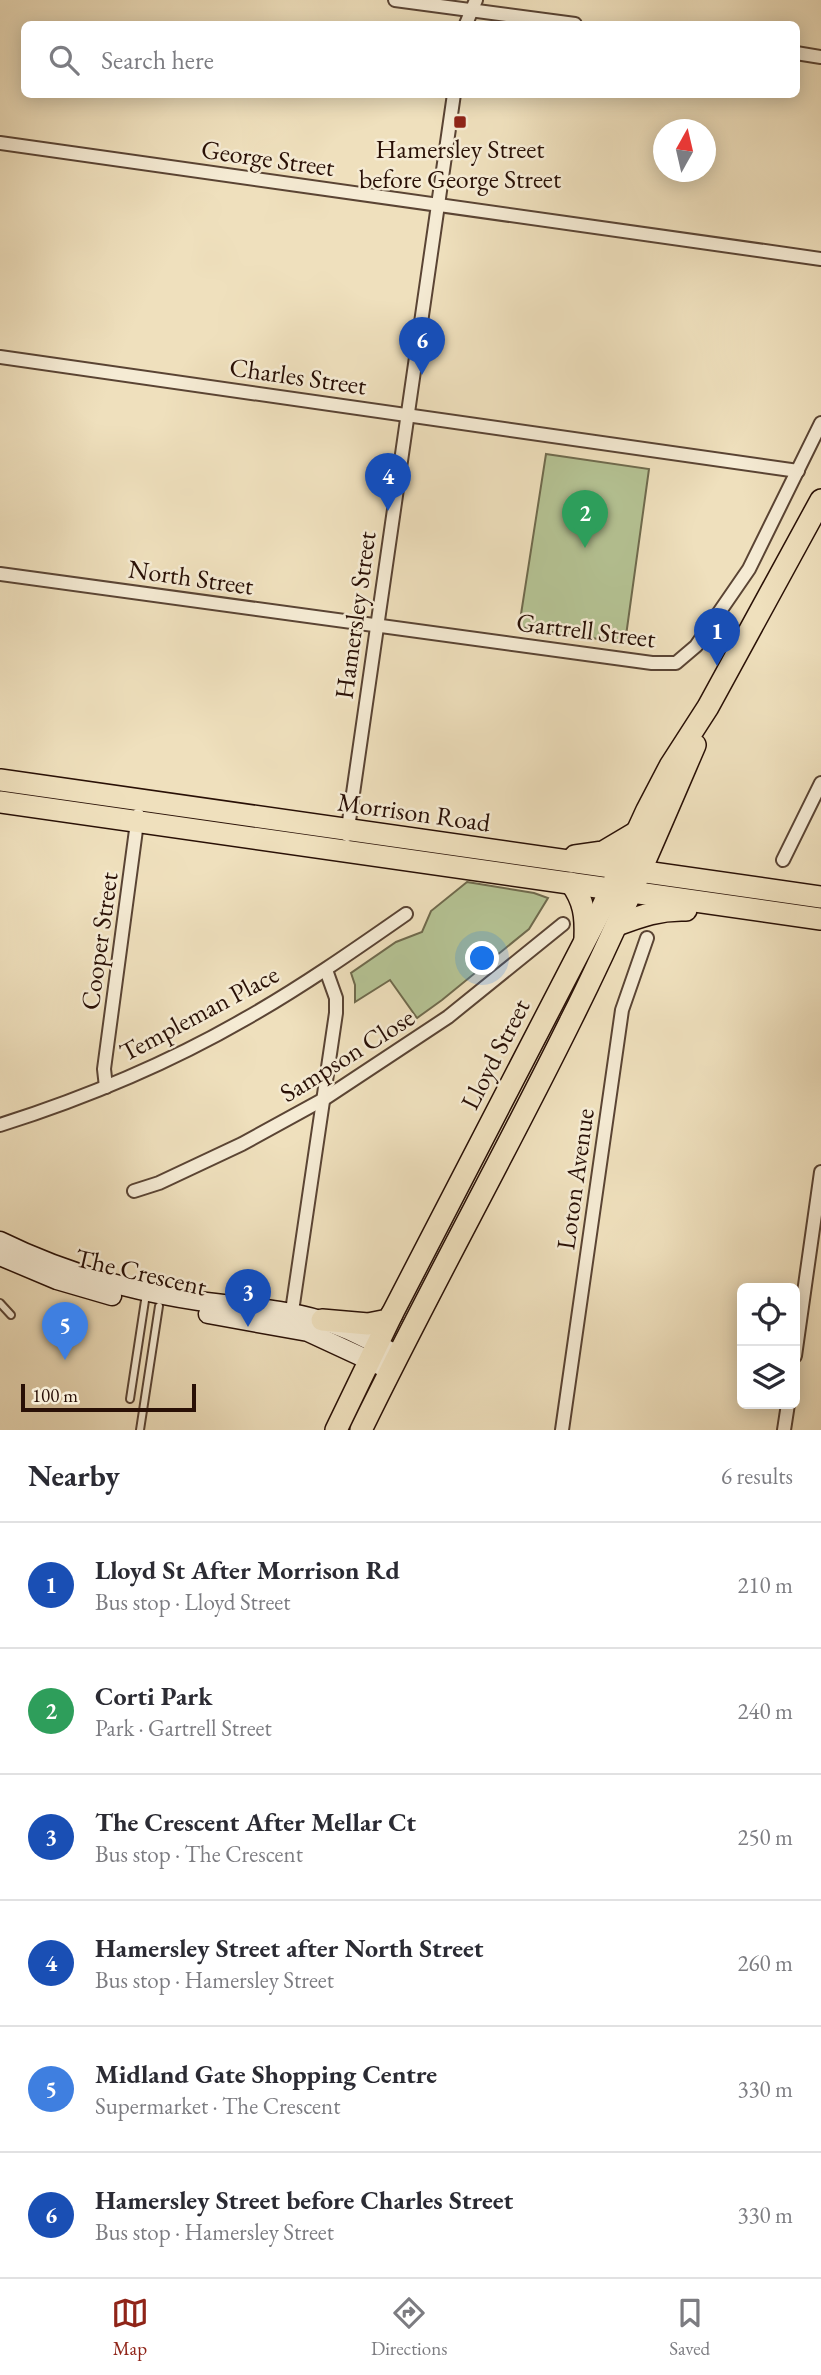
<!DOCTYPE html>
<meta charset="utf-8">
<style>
:root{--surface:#fff;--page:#f2f2f3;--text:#2b2b33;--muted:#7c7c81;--line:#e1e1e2;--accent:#8f2418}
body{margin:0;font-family:"EB Garamond",serif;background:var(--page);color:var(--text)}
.controls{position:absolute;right:21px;bottom:21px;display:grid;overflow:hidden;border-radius:10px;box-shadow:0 4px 18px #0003}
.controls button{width:63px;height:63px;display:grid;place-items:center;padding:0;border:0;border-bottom:2px solid var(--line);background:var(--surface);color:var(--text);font:35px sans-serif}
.compass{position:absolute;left:653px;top:119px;width:63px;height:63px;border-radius:50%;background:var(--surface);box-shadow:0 4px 18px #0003;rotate:8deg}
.scale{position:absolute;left:21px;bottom:18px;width:175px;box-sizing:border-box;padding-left:7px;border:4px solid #291006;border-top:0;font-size:19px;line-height:24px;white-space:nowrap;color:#291006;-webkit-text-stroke:5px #f5ebd4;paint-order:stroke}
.you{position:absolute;left:483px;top:959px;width:24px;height:24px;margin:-18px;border:5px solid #fff;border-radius:50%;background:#1a73e8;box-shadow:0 0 0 10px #1a73e833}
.badge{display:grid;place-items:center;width:46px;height:46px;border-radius:50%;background:var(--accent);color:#fff;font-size:23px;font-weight:700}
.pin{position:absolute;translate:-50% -58px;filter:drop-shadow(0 2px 4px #0008)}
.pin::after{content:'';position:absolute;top:37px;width:24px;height:21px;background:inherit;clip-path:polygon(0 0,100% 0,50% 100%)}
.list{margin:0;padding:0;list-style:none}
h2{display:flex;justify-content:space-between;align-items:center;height:91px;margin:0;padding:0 28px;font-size:30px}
h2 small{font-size:23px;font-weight:400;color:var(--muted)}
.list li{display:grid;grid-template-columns:46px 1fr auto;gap:21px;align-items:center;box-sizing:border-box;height:126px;padding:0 28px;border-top:2px solid var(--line)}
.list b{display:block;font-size:26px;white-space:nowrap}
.list p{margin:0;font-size:23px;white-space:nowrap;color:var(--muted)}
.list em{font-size:23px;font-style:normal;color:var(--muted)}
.icon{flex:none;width:38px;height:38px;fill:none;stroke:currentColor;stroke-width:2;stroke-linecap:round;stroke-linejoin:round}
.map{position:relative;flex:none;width:821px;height:1430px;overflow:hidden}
.search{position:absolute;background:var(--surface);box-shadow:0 4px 18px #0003;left:21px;right:21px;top:21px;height:77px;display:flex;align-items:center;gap:18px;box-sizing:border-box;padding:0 24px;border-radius:10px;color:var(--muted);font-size:26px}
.sheet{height:847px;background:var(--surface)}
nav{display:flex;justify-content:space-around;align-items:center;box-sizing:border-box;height:98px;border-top:2px solid var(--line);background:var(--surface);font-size:19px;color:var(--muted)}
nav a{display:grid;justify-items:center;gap:4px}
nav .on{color:var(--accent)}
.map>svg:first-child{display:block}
.green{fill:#b5c394;stroke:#6f6a4d;stroke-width:2}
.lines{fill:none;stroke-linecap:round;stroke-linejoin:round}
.lane-casing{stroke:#5a4434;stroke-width:10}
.street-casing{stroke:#5a4434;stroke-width:16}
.secondary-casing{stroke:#291006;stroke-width:21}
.primary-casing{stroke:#291006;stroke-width:24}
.lane{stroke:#f5ebd4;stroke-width:6}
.street{stroke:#f5ebd4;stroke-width:12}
.secondary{stroke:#f5ebd4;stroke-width:18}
.primary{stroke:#efe0bd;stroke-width:21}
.poi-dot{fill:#8f2418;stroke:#f5ebd4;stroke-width:2.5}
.labels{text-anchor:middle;stroke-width:5;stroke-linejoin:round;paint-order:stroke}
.poi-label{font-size:26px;fill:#291006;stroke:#f5ebd4}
.street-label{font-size:26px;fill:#291006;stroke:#f5ebd4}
</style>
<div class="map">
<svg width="821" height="1430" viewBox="0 0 821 1430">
<rect width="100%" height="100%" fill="#efe0bd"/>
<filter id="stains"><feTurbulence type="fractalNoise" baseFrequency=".00286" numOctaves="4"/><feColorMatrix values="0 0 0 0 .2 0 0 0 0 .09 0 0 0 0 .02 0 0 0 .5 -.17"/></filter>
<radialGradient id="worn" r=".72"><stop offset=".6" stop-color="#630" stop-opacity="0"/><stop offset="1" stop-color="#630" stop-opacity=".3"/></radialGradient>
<g class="green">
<path d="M546,454L649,469L625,643L519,627Z"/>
<path d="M467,882L534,893L548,898L529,929L442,1000L417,1018L390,980L355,1002V985L351,973L396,942L422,932L431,911Z"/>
</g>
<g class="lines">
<g class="lane-casing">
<g id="lane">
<path d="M0,1303L11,1315"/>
<path d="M130,1399L146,1294"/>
<path d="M140,1430L159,1306"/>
</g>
</g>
<g class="street-casing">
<g id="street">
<path d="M395,0L575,24"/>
<path d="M466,24L476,0"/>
<path d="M796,53L821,57"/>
<path d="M0,143L821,259"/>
<path d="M0,357L798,471"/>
<path d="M0,574L652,663H676L696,646L749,569L821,423"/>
<path d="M347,835L454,94"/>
<path d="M783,860L821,783"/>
<path d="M106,1087L104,1069L138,815"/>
<path d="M0,1125C85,1098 167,1064 245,1019C300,988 353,951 406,914"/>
<path d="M134,1191L159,1183L242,1144L324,1099L448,1017L563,924"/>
<path d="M291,1318L336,1013V998L326,970"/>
<path d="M795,1356L821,1172"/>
<path d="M562,1430L622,1010L647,938"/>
<path d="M784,1430L788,1404"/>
</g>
</g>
<g class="secondary-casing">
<g id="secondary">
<path d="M0,1241C63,1272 130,1291 199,1301C239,1307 281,1308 320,1320C347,1327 373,1343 398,1355"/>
<path d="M0,1256L57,1280L112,1296"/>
<path d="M208,1314L308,1332L390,1370"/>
</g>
</g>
<g class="primary-casing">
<g id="primary">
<path d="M0,780L821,897"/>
<path d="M0,802L821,919"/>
<path d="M575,856L603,852L635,833"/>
<path d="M571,883C584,901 586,916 585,939"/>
<path d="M617,925C641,916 660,909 686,910"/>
<path d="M322,1320L368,1324L388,1320L392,1314"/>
<path d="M336,1430L392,1314L602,908L647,810L670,766L708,707L821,500"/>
<path d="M361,1430C428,1292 503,1158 571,1020C616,930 655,838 695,745"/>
</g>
</g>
<use href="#lane" class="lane"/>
<use href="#street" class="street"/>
<use href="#secondary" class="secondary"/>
<use href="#primary" class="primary"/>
</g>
<rect class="poi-dot" x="453" y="115" width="14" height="14" rx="3.5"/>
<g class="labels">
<g class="poi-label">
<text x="460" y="158">Hamersley Street<tspan x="460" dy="30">before George Street</tspan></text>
</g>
<g class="street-label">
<text transform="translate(268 158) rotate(8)" y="9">George Street</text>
<text transform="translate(298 376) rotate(8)" y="9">Charles Street</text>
<text transform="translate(191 577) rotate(8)" y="9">North Street</text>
<text transform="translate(355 615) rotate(-82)" y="9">Hamersley Street</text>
<text transform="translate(586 630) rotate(7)" y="9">Gartrell Street</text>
<text transform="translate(414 812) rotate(8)" y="9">Morrison Road</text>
<text transform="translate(99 941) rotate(-82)" y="9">Cooper Street</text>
<text transform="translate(199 1013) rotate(-28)" y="9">Templeman Place</text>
<text transform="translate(495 1054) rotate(-63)" y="9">Lloyd Street</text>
<text transform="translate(347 1055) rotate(-32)" y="9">Sampson Close</text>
<text transform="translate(575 1179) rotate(-82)" y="9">Loton Avenue</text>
<text transform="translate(141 1272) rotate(13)" y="9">The Crescent</text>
</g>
</g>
<rect width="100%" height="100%" filter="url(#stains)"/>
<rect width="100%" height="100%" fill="url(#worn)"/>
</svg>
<div class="controls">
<button><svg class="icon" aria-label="locate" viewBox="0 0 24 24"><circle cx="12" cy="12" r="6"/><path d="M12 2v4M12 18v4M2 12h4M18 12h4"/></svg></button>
<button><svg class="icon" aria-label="layers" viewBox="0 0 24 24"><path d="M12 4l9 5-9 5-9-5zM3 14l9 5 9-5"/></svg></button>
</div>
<svg class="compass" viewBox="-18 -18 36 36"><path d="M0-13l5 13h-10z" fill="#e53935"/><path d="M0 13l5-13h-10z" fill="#7c7c81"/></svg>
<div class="scale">100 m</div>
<div class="you"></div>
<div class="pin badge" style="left:717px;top:666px;background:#1a4fb4">1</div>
<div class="pin badge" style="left:585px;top:548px;background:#2e9e5b">2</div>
<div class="pin badge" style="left:248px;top:1327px;background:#1a4fb4">3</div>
<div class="pin badge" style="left:388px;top:511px;background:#1a4fb4">4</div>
<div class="pin badge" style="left:65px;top:1360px;background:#3f7fe0">5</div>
<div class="pin badge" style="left:422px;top:375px;background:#1a4fb4">6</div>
<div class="search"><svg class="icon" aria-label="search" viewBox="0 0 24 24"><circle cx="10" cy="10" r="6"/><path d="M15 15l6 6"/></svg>Search here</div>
</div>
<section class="sheet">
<h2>Nearby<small>6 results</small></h2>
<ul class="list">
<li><span class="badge" style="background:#1a4fb4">1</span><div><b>Lloyd St After Morrison Rd</b><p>Bus stop · Lloyd Street</p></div><em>210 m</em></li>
<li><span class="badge" style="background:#2e9e5b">2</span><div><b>Corti Park</b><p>Park · Gartrell Street</p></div><em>240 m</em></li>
<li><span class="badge" style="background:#1a4fb4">3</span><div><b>The Crescent After Mellar Ct</b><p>Bus stop · The Crescent</p></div><em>250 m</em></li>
<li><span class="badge" style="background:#1a4fb4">4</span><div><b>Hamersley Street after North Street</b><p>Bus stop · Hamersley Street</p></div><em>260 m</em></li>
<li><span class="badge" style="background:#3f7fe0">5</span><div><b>Midland Gate Shopping Centre</b><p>Supermarket · The Crescent</p></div><em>330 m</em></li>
<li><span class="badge" style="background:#1a4fb4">6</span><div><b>Hamersley Street before Charles Street</b><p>Bus stop · Hamersley Street</p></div><em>330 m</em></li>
</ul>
</section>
<nav>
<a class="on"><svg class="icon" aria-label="map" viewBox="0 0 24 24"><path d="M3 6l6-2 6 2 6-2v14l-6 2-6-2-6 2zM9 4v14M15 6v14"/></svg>Map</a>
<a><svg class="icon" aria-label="directions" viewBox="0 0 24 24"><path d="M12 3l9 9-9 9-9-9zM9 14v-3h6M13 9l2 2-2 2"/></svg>Directions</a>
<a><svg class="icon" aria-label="saved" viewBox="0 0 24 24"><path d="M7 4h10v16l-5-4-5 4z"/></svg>Saved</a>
</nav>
